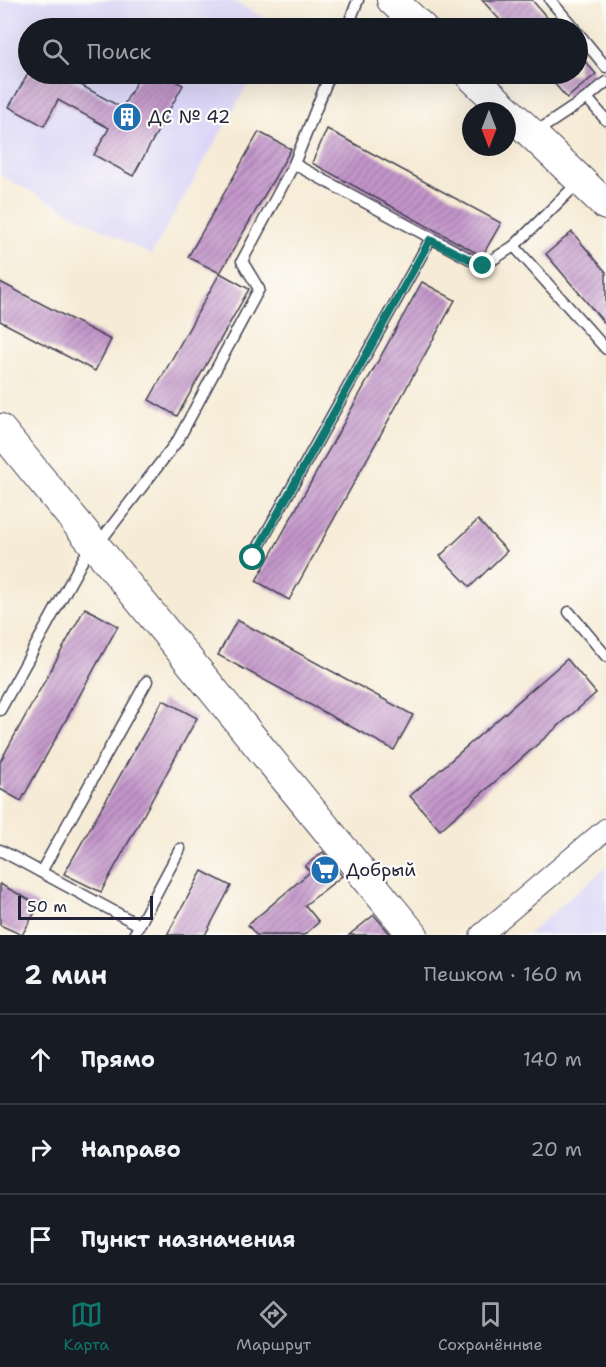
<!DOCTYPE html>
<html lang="ru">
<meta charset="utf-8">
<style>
:root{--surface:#171b24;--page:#20242c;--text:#f1f3f6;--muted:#9ea1a6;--line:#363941;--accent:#0f766e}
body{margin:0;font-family:"Shantell Sans",sans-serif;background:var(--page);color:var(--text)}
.compass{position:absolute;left:462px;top:102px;width:54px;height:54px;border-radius:50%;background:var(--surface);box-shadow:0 6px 24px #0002;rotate:180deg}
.scale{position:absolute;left:18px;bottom:15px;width:135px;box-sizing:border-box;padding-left:6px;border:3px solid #22223b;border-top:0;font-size:16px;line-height:21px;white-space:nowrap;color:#22223b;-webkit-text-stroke:4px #fdfcf7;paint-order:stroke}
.stop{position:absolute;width:18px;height:18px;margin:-14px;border:4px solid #0f766e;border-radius:50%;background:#fff}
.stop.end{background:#0f766e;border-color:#fff;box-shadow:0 2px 6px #0008}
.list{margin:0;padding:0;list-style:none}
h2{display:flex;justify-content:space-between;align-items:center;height:78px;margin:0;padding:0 24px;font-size:26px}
h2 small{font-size:20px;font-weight:400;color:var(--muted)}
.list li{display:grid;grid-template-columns:39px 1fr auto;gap:18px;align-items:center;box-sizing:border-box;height:90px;padding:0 24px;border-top:2px solid var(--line)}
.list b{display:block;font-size:22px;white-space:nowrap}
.list em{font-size:20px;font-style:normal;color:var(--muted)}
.icon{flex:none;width:33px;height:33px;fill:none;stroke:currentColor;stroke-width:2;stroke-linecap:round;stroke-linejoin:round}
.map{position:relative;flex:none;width:606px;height:935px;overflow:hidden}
.search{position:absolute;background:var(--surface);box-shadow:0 6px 24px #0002;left:18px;right:18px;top:18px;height:66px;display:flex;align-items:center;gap:15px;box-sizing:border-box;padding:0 21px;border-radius:33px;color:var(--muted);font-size:22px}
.sheet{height:348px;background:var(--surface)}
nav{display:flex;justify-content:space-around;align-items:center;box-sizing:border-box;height:84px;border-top:2px solid var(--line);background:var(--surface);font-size:16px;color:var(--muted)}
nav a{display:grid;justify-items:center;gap:3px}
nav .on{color:var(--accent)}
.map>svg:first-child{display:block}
.built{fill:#dbd6f7}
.building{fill:url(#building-hatch)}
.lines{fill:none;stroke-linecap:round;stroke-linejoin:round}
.lane-casing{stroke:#424052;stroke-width:13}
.street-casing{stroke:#424052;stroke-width:23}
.secondary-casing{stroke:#424052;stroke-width:32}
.lane{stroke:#fff;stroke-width:10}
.street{stroke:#fff;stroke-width:21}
.secondary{stroke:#fff;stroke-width:30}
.route{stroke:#0f766e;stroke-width:8}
.labels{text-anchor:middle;stroke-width:4.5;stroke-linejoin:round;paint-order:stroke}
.poi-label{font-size:18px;fill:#22223b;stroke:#fdfcf7;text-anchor:start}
</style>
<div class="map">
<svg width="606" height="935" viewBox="0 0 606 935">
<defs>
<pattern id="building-hatch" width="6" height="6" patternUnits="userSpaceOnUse" patternTransform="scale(1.5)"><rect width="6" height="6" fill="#c295c9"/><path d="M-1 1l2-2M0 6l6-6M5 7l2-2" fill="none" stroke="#9d79a4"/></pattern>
</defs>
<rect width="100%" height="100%" fill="#fdfcf7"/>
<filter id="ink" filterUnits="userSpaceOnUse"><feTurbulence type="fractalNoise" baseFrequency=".0167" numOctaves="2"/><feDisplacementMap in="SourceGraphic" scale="12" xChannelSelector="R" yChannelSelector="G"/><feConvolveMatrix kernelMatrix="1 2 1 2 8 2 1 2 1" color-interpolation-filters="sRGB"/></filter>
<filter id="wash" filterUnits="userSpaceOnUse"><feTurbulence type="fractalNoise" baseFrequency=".008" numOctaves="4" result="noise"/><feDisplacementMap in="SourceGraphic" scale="24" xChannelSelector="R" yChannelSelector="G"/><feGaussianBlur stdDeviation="1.35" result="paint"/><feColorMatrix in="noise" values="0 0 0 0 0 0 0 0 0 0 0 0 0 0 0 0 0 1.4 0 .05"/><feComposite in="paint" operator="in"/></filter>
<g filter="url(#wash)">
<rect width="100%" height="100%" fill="#f6ebd6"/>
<g class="built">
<path d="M0,0H231L280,26L279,28H28V74H254L151,255L0,175Z"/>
<path d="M606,867V935H527Z"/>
</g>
<g id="blocks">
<g class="building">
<path d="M482,0H532L556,28H507Z"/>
<path d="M578,53L596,74L567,98L546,74H578Z"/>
<path d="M28,74H73L70,79L122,108L141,74H162L183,85L133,176L94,155L109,128L58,100L44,126L9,107Z"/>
<path d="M327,129L501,223L482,256L312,163Z"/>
<path d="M259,132L291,149L220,273L188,257Z"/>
<path d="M572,232L606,272V325L546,254Z"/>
<path d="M220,273L249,289L177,416L149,400Z"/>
<path d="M0,282L111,340L95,371L0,321Z"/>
<path d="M422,282L455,300L289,600L256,581Z"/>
<path d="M478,520L507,551L470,587L440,556Z"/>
<path d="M85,608L118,626L21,801L0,789V762Z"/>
<path d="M237,620L413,715L394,750L218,655Z"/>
<path d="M567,659L596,693L440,830L410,796Z"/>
<path d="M163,700L197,718L101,892L64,874Z"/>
<path d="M323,852L342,876L305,905L319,922L304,935H256L248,925L310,872L305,866Z"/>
<path d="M202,871L231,886L205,935H167Z"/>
<path d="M0,884L39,905L22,935L0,925Z"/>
<path d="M374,915L391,935H349Z"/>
</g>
</g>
</g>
<g filter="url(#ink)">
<use href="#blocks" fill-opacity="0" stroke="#424052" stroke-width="1.5"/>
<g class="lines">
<g class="lane-casing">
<g id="lane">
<path d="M550,0L574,28"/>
<path d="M347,28L358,0"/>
<path d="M578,33L606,67"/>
<path d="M587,98L606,120"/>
<path d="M533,134L587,98L606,82"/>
<path d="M294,164L483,266L514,246"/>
<path d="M578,183L514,246L606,349"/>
<path d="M98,544L178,440L259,289L242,261L294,164L330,74"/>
<path d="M253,557L430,240"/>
<path d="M569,612L606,656"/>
<path d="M0,710L91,545"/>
<path d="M0,850L139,925"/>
<path d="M41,872L147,681"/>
<path d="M134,935L180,849"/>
</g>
</g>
<g class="street-casing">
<path id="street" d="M481,935L606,829"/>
</g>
<g class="secondary-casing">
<g id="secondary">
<path d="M392,0L422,28"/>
<path d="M469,74L606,205"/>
<path d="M0,429L413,935"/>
</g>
</g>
<use href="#lane" class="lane"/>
<use href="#street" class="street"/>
<use href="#secondary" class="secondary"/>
</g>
</g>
<g class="lines" filter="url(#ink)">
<path class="route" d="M253,558L430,240L483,266"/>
</g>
<defs>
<g id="building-disc" transform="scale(1.5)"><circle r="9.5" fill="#1f6fb2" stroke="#fdfcf7"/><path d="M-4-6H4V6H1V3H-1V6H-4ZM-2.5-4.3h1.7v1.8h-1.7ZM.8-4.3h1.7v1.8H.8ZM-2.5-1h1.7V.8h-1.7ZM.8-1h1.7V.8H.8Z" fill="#fff"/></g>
<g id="supermarket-disc" transform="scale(1.5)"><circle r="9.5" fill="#1f6fb2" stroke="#fdfcf7"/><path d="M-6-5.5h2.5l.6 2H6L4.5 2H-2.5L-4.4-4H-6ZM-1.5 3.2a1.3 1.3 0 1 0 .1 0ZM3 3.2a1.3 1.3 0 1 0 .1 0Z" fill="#fff"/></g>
</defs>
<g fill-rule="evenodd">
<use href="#building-disc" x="127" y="117"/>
<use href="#supermarket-disc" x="325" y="870"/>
</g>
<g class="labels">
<g class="poi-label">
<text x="148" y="123">ДС № 42</text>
<text x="346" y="876">Добрый</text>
</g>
</g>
</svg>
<svg class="compass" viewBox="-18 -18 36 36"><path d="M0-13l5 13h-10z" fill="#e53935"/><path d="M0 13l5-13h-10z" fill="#9ea1a6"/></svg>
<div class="scale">50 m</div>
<div class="stop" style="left:253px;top:558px"></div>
<div class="stop end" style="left:483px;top:266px"></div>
<div class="search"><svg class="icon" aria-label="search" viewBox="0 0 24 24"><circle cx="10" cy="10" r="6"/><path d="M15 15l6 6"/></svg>Поиск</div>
</div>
<section class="sheet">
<h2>2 мин<small>Пешком · 160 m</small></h2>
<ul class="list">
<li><svg class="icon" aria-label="ahead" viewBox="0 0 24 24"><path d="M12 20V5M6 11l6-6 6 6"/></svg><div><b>Прямо</b></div><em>140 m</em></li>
<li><svg class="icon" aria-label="right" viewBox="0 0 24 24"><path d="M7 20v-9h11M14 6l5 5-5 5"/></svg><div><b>Направо</b></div><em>20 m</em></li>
<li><svg class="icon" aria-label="arrive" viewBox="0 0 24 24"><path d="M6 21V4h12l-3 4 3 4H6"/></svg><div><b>Пункт назначения</b></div></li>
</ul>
</section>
<nav>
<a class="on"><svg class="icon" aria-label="map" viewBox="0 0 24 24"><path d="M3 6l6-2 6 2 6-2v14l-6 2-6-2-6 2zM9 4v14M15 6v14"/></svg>Карта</a>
<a><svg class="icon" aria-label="directions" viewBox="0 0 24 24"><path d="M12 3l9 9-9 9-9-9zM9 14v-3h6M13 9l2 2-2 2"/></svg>Маршрут</a>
<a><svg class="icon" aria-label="saved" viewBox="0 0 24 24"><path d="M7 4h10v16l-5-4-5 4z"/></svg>Сохранённые</a>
</nav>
